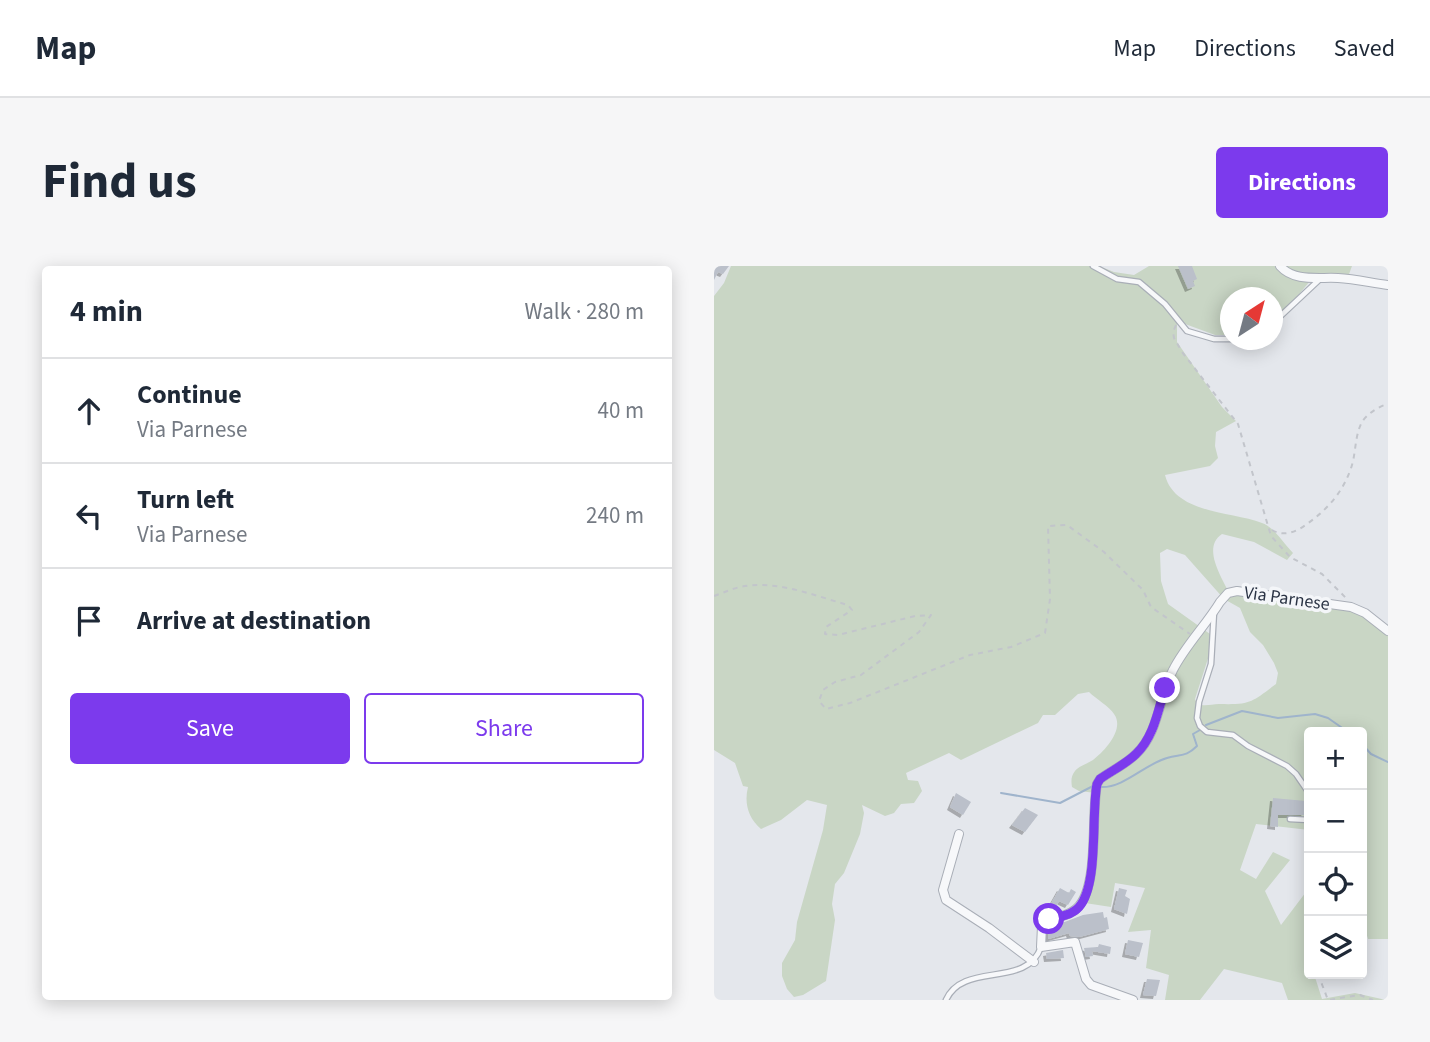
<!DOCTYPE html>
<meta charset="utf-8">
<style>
:root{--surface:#fff;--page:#f6f6f7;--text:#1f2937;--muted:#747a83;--line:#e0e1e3;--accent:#7c3aed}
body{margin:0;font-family:"Source Sans 3",sans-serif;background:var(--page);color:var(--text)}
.controls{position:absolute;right:21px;bottom:21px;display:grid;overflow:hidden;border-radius:7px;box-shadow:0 4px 18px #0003}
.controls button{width:63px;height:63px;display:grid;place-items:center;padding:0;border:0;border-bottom:2px solid var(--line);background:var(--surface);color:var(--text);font:35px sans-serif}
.compass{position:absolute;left:506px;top:21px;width:63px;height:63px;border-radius:50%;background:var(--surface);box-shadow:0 4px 18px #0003;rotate:36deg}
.stop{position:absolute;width:21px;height:21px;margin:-16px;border:5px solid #7c3aed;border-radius:50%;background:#fff}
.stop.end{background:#7c3aed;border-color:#fff;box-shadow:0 2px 7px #0008}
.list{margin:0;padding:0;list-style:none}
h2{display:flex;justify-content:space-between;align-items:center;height:91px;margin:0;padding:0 28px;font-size:30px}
h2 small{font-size:23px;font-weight:400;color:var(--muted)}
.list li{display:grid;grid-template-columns:46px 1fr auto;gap:21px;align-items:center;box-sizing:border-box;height:105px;padding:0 28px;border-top:2px solid var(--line)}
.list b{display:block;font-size:26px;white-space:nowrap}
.list p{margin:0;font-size:23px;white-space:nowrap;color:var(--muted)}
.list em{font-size:23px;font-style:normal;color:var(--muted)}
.actions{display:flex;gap:14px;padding:21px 28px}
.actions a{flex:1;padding:16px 0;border:2px solid var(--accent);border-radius:7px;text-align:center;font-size:24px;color:var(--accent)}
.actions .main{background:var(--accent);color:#fff}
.icon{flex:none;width:38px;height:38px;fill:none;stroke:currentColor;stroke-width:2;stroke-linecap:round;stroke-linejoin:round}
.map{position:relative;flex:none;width:674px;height:734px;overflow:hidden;border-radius:7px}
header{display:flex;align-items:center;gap:42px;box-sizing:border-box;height:98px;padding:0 35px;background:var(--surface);border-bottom:2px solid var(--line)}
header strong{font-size:33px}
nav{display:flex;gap:38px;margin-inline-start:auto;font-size:24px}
.intro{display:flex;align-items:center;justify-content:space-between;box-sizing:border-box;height:168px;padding:0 42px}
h1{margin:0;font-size:49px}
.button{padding:18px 32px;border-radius:7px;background:var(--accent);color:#fff;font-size:24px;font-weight:700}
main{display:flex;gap:42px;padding:0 42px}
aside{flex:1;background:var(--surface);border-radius:7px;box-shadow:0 4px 18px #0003}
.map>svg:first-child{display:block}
.green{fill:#c9d6c5;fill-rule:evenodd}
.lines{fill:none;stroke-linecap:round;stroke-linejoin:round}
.stream{stroke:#9fb4cc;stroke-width:2}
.building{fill:#bbc0ca;filter:url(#shadow)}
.service-casing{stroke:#a9aeb7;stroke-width:7}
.minor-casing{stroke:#a9aeb7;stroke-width:10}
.path{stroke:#c2c5cb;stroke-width:2;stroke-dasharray:5 5;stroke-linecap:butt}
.service{stroke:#f7f8fa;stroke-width:4.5}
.minor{stroke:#f7f8fa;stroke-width:8}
.route{stroke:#7c3aed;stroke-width:9}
.labels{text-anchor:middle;stroke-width:7;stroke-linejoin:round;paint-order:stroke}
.street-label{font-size:18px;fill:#2b3445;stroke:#f4f6f9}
</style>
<header>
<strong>Map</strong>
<nav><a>Map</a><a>Directions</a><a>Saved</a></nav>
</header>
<div class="intro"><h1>Find us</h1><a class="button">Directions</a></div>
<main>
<aside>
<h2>4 min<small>Walk · 280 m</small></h2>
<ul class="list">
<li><svg class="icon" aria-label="ahead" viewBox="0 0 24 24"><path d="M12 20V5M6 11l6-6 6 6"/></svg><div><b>Continue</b><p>Via Parnese</p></div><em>40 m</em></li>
<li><svg class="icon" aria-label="left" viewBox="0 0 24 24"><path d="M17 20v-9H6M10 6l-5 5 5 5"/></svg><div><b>Turn left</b><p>Via Parnese</p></div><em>240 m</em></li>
<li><svg class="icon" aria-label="arrive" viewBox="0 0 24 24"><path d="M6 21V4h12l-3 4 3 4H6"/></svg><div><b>Arrive at destination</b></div></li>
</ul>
<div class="actions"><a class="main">Save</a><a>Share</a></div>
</aside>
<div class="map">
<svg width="674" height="734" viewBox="0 0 674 734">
<defs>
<filter id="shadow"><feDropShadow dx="-3" dy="3" stdDeviation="0" flood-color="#0004"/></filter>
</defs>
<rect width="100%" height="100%" fill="#e4e7ec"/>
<path class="green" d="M17,0H385L400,6L420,9L435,0H638L634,11L601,9L571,45L559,53L558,32H516V69H501L463,55V76L508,141L522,155L502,166L501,180L504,192L496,200L451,209C461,248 517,245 548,257C560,261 570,278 579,287L573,294L540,276L508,268C487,282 509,313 516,329L529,326L635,340L674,366V673H654L648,653V466H595V564L542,558L526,604L542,613L559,586L576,594L551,625L567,659L595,622V708H600L608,733L641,727L672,734H574L568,717L510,703L486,734H451L455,709L432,702L437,664L414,666L431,622L401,617L397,641L371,637L382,527L365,525L358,521C357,515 357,510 361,505C365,500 373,498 379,494C391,485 411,463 400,448C396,441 381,432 375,426L364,428L341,449H329L324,457L247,494L235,487L192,507L194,514L204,515L208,525L200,537L187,538L180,547L171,550L148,539L150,547L146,568L130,607L121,618L118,638L121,654L112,715L89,729L80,731L73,723L68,710V697L81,674L83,656L109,564L113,539L93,534L67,554L47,563C34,552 30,537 34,521L29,520L21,497L0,484V30L10,17ZM453,283L471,289L510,333L526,342L536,366L549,379L560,397L564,407L562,418C538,436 537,439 505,438C497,438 492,441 483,438L481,433L498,380L496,368L454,338L447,315L446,287Z"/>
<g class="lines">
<g class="stream">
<path d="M492,459L528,445L564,452L601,448L614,452L634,466"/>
<path d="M648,478L657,488L674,496"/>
<path d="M387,521C410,522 431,498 453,492C467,488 472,491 483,480L479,468L486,464"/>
<path d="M287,527L346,537L379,520"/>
</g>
</g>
<g class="building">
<path d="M0,0H15L9,8L4,6L0,14Z"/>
<path d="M464,0H478L483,13L479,15L481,20L474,23Z"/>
<path d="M242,527L257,536L249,549L236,541Z"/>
<path d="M559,532L592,535L590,549H564V561L556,560Z"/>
<path d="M311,542L324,549L311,566L298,559Z"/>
<path d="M346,622L355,627L357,623L362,626L354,639L345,635L342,640L337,638Z"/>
<path d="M405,622L413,624L411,630L416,633L413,648L400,643Z"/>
<path d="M389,646L390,652L393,651L395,663L365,671L356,670L355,667L334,673V663L340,660L369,649Z"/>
<path d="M414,674L429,677L425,691L411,688Z"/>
<path d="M385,678L397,681L396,688L378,685L379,690L372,691L370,682L384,681Z"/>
<path d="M349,684L350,692L333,693L332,687Z"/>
<path d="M433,713L446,714L442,730L429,729Z"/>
</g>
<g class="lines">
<g class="service-casing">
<g id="service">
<path d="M379,0L403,13L425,16L451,38L473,65L500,73H516"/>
<path d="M558,58L606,13"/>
<path d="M500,346L497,398L485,436L483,452L486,460L493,466L519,469L534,480L573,500L582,508L595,527"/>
<path d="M576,553L595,554"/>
<path d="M232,734C249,695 313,723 327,681"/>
</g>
</g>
<g class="minor-casing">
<g id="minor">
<path d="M566,0C580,16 604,11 624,12C641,13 658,17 674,19"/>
<path d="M245,568L229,624L232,634L275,662L320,696"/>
<path d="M419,734L377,719L372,713L361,676L327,681L328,660C339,649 356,652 365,640C385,617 377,549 383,518L386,513C397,505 412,498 422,488C445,467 445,430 459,404C471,380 492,359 506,336L514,327L523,325L637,341L651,347L674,365"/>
</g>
</g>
<g class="path">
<path d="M462,59L459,66L460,72L468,86L524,158L557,270L576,291L608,308L632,332"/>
<path d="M558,264C570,271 582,266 593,258C614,243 630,225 638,199C642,185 641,169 648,156C653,148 665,140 674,138"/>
<path d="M0,330C9,327 17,323 26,321C61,313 101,330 134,339L138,344L112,361L111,368L124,369L201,350L217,349L205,366L147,409L121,416L109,424L105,435L112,443L136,437L256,389L297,381L331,367L336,333L334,260L353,259L390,286L429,324L437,341L476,368"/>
<path d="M604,708L614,734L646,729L659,734"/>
</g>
<use href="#service" class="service"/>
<use href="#minor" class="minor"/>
</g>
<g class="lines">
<path class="route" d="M335,653C346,651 358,649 365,641C385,619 377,548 383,518L386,513C397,505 412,498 422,488C440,471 444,444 451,422"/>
</g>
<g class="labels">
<g class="street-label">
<text transform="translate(573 332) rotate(8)" y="6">Via Parnese</text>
</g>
</g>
</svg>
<div class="controls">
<button>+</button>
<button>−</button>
<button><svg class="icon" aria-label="locate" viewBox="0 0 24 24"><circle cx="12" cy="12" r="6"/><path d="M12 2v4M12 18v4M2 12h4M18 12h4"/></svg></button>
<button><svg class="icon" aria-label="layers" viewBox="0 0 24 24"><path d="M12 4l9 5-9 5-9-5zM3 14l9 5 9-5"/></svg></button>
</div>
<svg class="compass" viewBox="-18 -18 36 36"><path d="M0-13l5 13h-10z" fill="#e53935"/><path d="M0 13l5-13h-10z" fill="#747a83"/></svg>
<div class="stop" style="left:335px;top:653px"></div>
<div class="stop end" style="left:451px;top:422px"></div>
</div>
</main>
